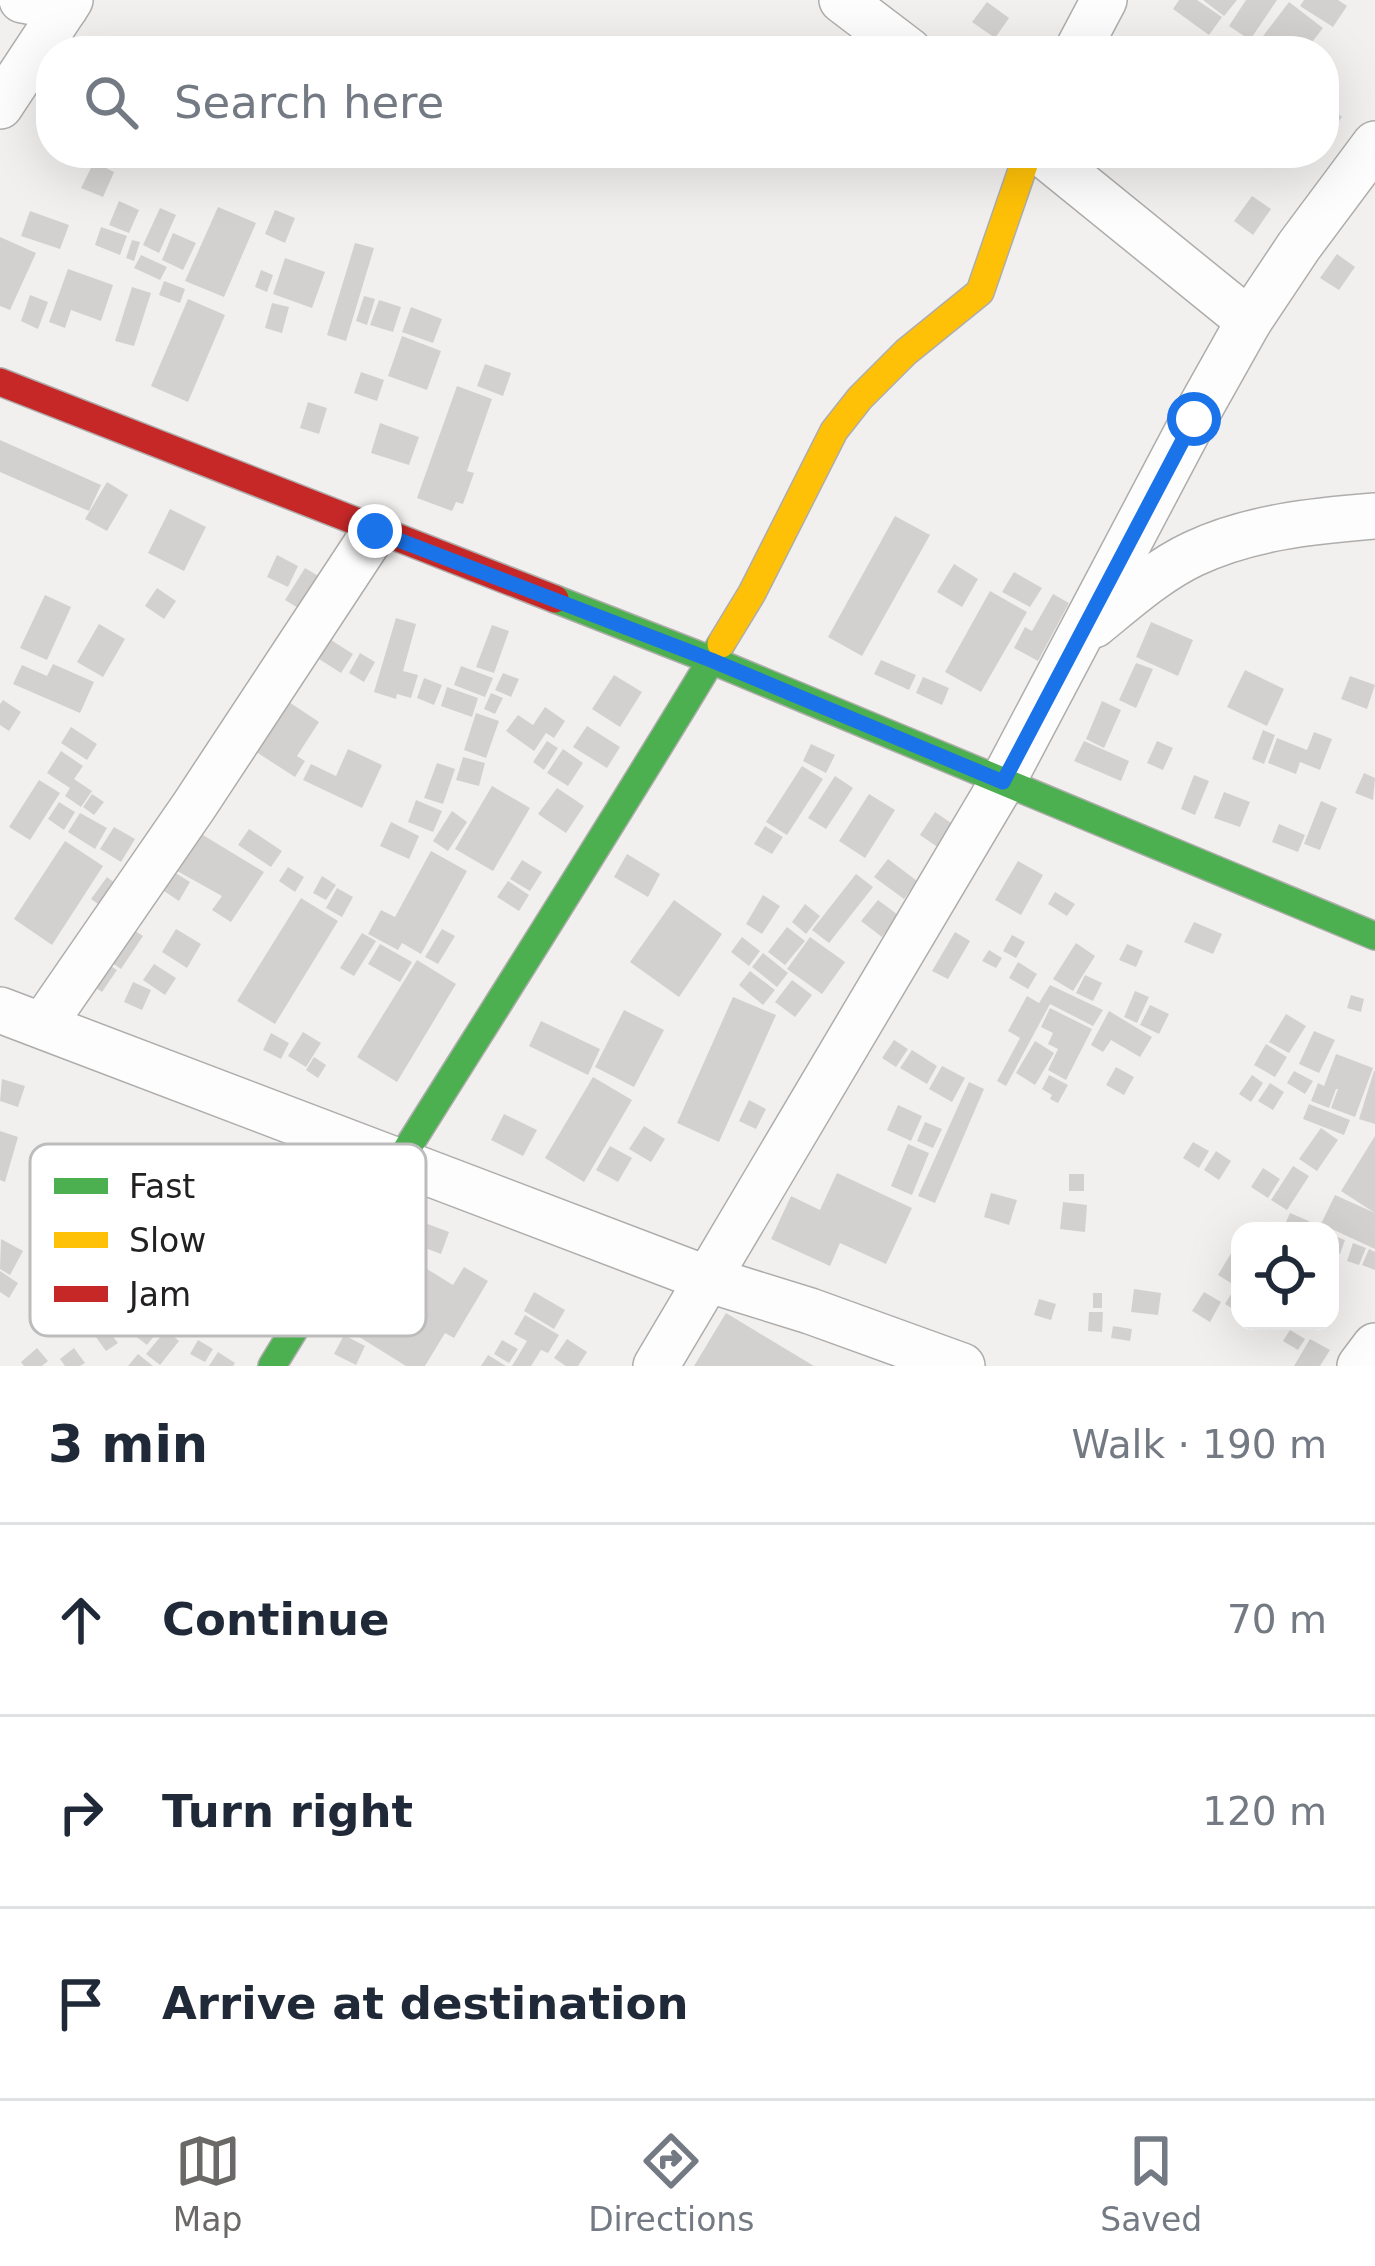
<!DOCTYPE html>
<meta charset="utf-8">
<style>
:root{--surface:#fff;--page:#f2f2f3;--text:#1f2937;--muted:#747a83;--line:#e0e1e3;--accent:#6b6968}
body{margin:0;font-family:"DejaVu Sans",sans-serif;background:var(--page);color:var(--text)}
.controls{position:absolute;right:36px;bottom:36px;display:grid;overflow:hidden;border-radius:24px;box-shadow:0 12px 48px #0002}
.controls button{width:108px;height:108px;display:grid;place-items:center;padding:0;border:0;border-bottom:3px solid var(--line);background:var(--surface);color:var(--text);font:60px sans-serif}
.stop{position:absolute;width:36px;height:36px;margin:-27px;border:9px solid #1a73e8;border-radius:50%;background:#fff}
.stop.end{background:#1a73e8;border-color:#fff;box-shadow:0 3px 12px #0008}
.list{margin:0;padding:0;list-style:none}
h2{display:flex;justify-content:space-between;align-items:center;height:156px;margin:0;padding:0 48px;font-size:51px}
h2 small{font-size:39px;font-weight:400;color:var(--muted)}
.list li{display:grid;grid-template-columns:78px 1fr auto;gap:36px;align-items:center;box-sizing:border-box;height:192px;padding:0 48px;border-top:3px solid var(--line)}
.list b{display:block;font-size:45px;white-space:nowrap}
.list em{font-size:39px;font-style:normal;color:var(--muted)}
.icon{flex:none;width:66px;height:66px;fill:none;stroke:currentColor;stroke-width:2;stroke-linecap:round;stroke-linejoin:round}
.map{position:relative;flex:none;width:1375px;height:1366px;overflow:hidden}
.search{position:absolute;background:var(--surface);box-shadow:0 12px 48px #0002;left:36px;right:36px;top:36px;height:132px;display:flex;align-items:center;gap:30px;box-sizing:border-box;padding:0 42px;border-radius:48px;color:var(--muted);font-size:45px}
.sheet{height:732px;background:var(--surface)}
nav{display:flex;justify-content:space-around;align-items:center;box-sizing:border-box;height:168px;border-top:3px solid var(--line);background:var(--surface);font-size:33px;color:var(--muted)}
nav a{display:grid;justify-items:center;gap:6px}
nav .on{color:var(--accent)}
.map>svg:first-child{display:block}
.building{fill:#d2d1d0}
.lines{fill:none;stroke-linecap:round;stroke-linejoin:round}
.street-casing{stroke:#afadac;stroke-width:48}
.fast-casing{stroke:#afadac;stroke-width:30}
.slow-casing{stroke:#afadac;stroke-width:30}
.jam-casing{stroke:#afadac;stroke-width:30}
.street{stroke:#fdfdfd;stroke-width:45}
.fast{stroke:#4caf50;stroke-width:27}
.slow{stroke:#ffc107;stroke-width:27}
.jam{stroke:#c62828;stroke-width:27}
.route{stroke:#1a73e8;stroke-width:15}
.key{fill:#fff;stroke:#bdbcbc;stroke-width:3}
.key-label{font-size:33px;fill:#222020}
</style>
<div class="map">
<svg width="1375" height="1366" viewBox="0 0 1375 1366">
<rect width="100%" height="100%" fill="#f2f0ef"/>
<g class="building">
<path d="M1179,0H1197L1222,17L1209,35L1173,9Z"/>
<path d="M1203,0H1237L1224,16Z"/>
<path d="M1246,0H1277L1250,40L1229,26Z"/>
<path d="M1304,0H1338L1347,6L1333,27L1300,6Z"/>
<path d="M987,2L1009,18L995,38L972,22Z"/>
<path d="M1289,2L1323,28L1305,51H1274L1260,40Z"/>
<path d="M1324,104L1342,117L1330,132L1324,128Z"/>
<path d="M94,162L114,172L103,197L81,188Z"/>
<path d="M1252,196L1271,209L1253,235L1234,221Z"/>
<path d="M119,201L139,210L129,233L109,225Z"/>
<path d="M218,207L256,223L224,297L185,281Z"/>
<path d="M160,208L176,215L159,253L143,245Z"/>
<path d="M275,210L295,218L285,243L265,234Z"/>
<path d="M30,211L69,225L60,249L21,236Z"/>
<path d="M101,227L127,236L120,255L95,245Z"/>
<path d="M173,233L196,243L183,270L162,260Z"/>
<path d="M0,237L36,253L10,310L0,306Z"/>
<path d="M132,240L140,242L134,261L126,258Z"/>
<path d="M355,243L374,248L346,341L327,335Z"/>
<path d="M1337,254L1355,267L1339,290L1320,278Z"/>
<path d="M141,255L167,267L160,280L134,268Z"/>
<path d="M285,258L325,272L312,308L273,294Z"/>
<path d="M68,269L113,285L101,321L71,310L65,328L49,322Z"/>
<path d="M261,270L273,275L267,292L255,287Z"/>
<path d="M164,281L185,289L180,303L159,295Z"/>
<path d="M132,287L151,293L134,346L115,341Z"/>
<path d="M30,295L48,302L38,329L21,321Z"/>
<path d="M364,296L375,299L367,325L356,321Z"/>
<path d="M188,299L225,315L188,402L151,386Z"/>
<path d="M379,300L401,307L393,332L370,325Z"/>
<path d="M272,303L289,307L282,333L265,328Z"/>
<path d="M411,307L442,319L433,343L402,332Z"/>
<path d="M402,336L441,351L427,390L388,376Z"/>
<path d="M485,364L511,373L503,396L477,386Z"/>
<path d="M361,372L384,380L377,401L354,393Z"/>
<path d="M457,386L492,399L467,471L474,473L463,504L456,502L452,511L417,498Z"/>
<path d="M308,402L327,408L319,434L300,428Z"/>
<path d="M380,423L419,437L409,465L371,453Z"/>
<path d="M0,440L101,485L89,511L0,472Z"/>
<path d="M107,482L128,495L107,531L85,519Z"/>
<path d="M170,509L206,527L184,571L148,553Z"/>
<path d="M895,516L930,535L862,656L828,637Z"/>
<path d="M277,555L298,566L288,587L267,577Z"/>
<path d="M954,564L978,579L962,607L937,592Z"/>
<path d="M305,568L320,577L300,609L285,600Z"/>
<path d="M1014,572L1042,588L1030,607L1002,592Z"/>
<path d="M157,588L176,601L164,619L145,606Z"/>
<path d="M990,591L1027,612L981,692L945,672Z"/>
<path d="M1053,594L1069,603L1038,661L1014,648L1025,627L1032,631Z"/>
<path d="M45,595L71,607L47,660L20,648Z"/>
<path d="M396,618L416,624L403,671L418,675L411,698L397,694L396,699L374,692Z"/>
<path d="M1151,622L1193,640L1178,676L1136,657Z"/>
<path d="M99,624L125,639L103,677L77,662Z"/>
<path d="M492,625L509,631L494,673L476,667Z"/>
<path d="M331,640L353,654L341,673L319,659Z"/>
<path d="M360,653L375,662L364,682L349,673Z"/>
<path d="M881,660L916,675L909,690L874,674Z"/>
<path d="M1136,663L1153,669L1136,708L1119,700Z"/>
<path d="M53,664L94,682L80,713L13,684L22,665L47,676Z"/>
<path d="M461,666L493,678L485,697L454,685Z"/>
<path d="M1245,670L1284,689L1267,726L1227,707Z"/>
<path d="M503,673L519,679L511,697L495,690Z"/>
<path d="M614,675L642,692L620,727L592,709Z"/>
<path d="M1350,676L1375,685L1367,709L1341,699Z"/>
<path d="M923,677L949,688L942,705L916,693Z"/>
<path d="M424,678L442,685L434,705L417,698Z"/>
<path d="M447,687L478,698L472,717L441,706Z"/>
<path d="M491,693L503,698L495,714L484,709Z"/>
<path d="M283,698L319,722L297,756L305,761L295,777L250,748Z"/>
<path d="M3,700L21,712L9,731L0,725V704Z"/>
<path d="M1102,701L1121,710L1104,748L1086,739Z"/>
<path d="M545,707L565,721L554,738L546,733L534,751L506,731L518,715L533,725Z"/>
<path d="M476,713L499,721L486,758L464,750Z"/>
<path d="M587,726L620,747L607,768L573,747Z"/>
<path d="M71,727L97,744L87,760L61,743Z"/>
<path d="M1263,730L1275,735L1264,764L1252,759Z"/>
<path d="M1314,732L1332,739L1320,770L1300,762L1296,774L1268,763L1277,738L1307,750Z"/>
<path d="M547,741L558,748L544,770L533,762Z"/>
<path d="M1084,741L1129,761L1121,781L1074,761Z"/>
<path d="M1157,741L1173,748L1163,770L1147,763Z"/>
<path d="M811,744L835,755L826,773L803,761Z"/>
<path d="M348,749L382,765L362,808L303,780L311,764L336,776Z"/>
<path d="M563,749L583,763L568,786L547,773Z"/>
<path d="M61,751L83,766L74,779L92,791L81,807L65,796L70,788L47,773Z"/>
<path d="M463,757L485,763L479,786L456,780Z"/>
<path d="M437,763L455,769L443,804L424,798Z"/>
<path d="M802,766L823,779L787,835L766,822Z"/>
<path d="M1364,773L1375,778L1373,800L1355,793Z"/>
<path d="M1194,775L1209,781L1195,815L1181,809Z"/>
<path d="M835,776L853,788L826,829L808,818Z"/>
<path d="M39,780L60,793L30,840L9,827Z"/>
<path d="M492,786L530,808L493,871L455,849Z"/>
<path d="M557,788L584,806L566,833L538,814Z"/>
<path d="M1224,792L1250,802L1240,827L1214,818Z"/>
<path d="M92,794L104,802L94,815L83,807Z"/>
<path d="M869,794L895,810L865,858L839,841Z"/>
<path d="M416,800L442,811L433,832L408,822Z"/>
<path d="M1321,801L1337,808L1320,850L1304,844Z"/>
<path d="M59,802L75,812L64,830L48,819Z"/>
<path d="M452,811L467,822L448,851L433,841Z"/>
<path d="M935,812L954,825L939,848L920,835Z"/>
<path d="M80,813L107,828L95,849L68,832Z"/>
<path d="M391,822L419,836L409,859L380,846Z"/>
<path d="M1279,824L1305,835L1298,852L1272,842Z"/>
<path d="M765,826L783,837L772,854L754,844Z"/>
<path d="M114,827L135,839L121,862L100,849Z"/>
<path d="M193,829L264,872L231,922L212,910L222,896L170,867Z"/>
<path d="M249,829L282,851L271,867L238,845Z"/>
<path d="M65,841L103,866L52,945L14,919Z"/>
<path d="M431,851L467,871L421,954L402,943L398,950L368,934L381,910L395,917Z"/>
<path d="M627,854L660,874L648,897L614,877Z"/>
<path d="M888,859L917,881L904,899L874,877Z"/>
<path d="M522,860L542,872L530,891L510,879Z"/>
<path d="M1018,861L1043,875L1021,915L995,900Z"/>
<path d="M288,867L304,877L295,892L279,881Z"/>
<path d="M169,869L190,882L179,901L158,887Z"/>
<path d="M856,874L873,887L829,943L812,930Z"/>
<path d="M322,876L336,885L326,900L313,893Z"/>
<path d="M107,877L127,892L111,913L91,899Z"/>
<path d="M508,881L529,895L519,911L497,897Z"/>
<path d="M337,888L353,897L342,917L326,908Z"/>
<path d="M1055,892L1075,904L1067,916L1048,904Z"/>
<path d="M763,895L780,906L762,934L746,924Z"/>
<path d="M301,898L338,921L275,1024L237,1001Z"/>
<path d="M674,900L722,934L679,997L630,962Z"/>
<path d="M878,900L898,915L882,937L861,921Z"/>
<path d="M805,904L820,916L806,934L792,922Z"/>
<path d="M121,922L143,936L121,969L100,955Z"/>
<path d="M1194,922L1222,934L1213,954L1184,942Z"/>
<path d="M787,927L805,941L785,965L768,952Z"/>
<path d="M176,929L201,944L187,968L162,952Z"/>
<path d="M442,929L455,936L438,964L425,957Z"/>
<path d="M955,932L970,941L948,979L932,971Z"/>
<path d="M362,933L376,941L354,976L340,968Z"/>
<path d="M1012,935L1025,942L1016,958L1003,951Z"/>
<path d="M742,937L760,951L749,966L731,952Z"/>
<path d="M810,937L845,962L822,994L787,969Z"/>
<path d="M1076,943L1095,956L1073,991L1053,979Z"/>
<path d="M380,944L412,962L400,982L368,964Z"/>
<path d="M1127,944L1143,951L1136,967L1119,960Z"/>
<path d="M989,950L1002,958L996,968L982,961Z"/>
<path d="M763,953L788,973L777,987L752,967Z"/>
<path d="M101,960L117,970L102,992L87,982Z"/>
<path d="M417,960L456,984L397,1082L357,1057Z"/>
<path d="M1018,962L1037,974L1028,989L1009,978Z"/>
<path d="M154,964L176,978L165,995L143,980Z"/>
<path d="M750,971L775,990L763,1005L739,985Z"/>
<path d="M1085,975L1102,983L1093,1001L1076,993Z"/>
<path d="M792,980L812,995L795,1017L775,1002Z"/>
<path d="M133,982L151,990L142,1010L124,1002Z"/>
<path d="M1050,985L1103,1010L1093,1026L1050,1004L1006,1086L997,1081L1020,1038L1008,1031L1027,996L1039,1003Z"/>
<path d="M1135,991L1149,997L1137,1023L1124,1017Z"/>
<path d="M1351,995L1364,999L1361,1012L1347,1008Z"/>
<path d="M733,997L776,1015L719,1142L677,1123Z"/>
<path d="M1150,1005L1169,1014L1159,1034L1140,1025Z"/>
<path d="M1050,1008L1092,1029L1066,1080L1048,1070L1058,1049L1048,1044L1053,1033L1041,1027Z"/>
<path d="M624,1010L664,1030L634,1087L595,1067Z"/>
<path d="M1109,1011L1152,1037L1140,1057L1111,1040L1103,1052L1091,1045Z"/>
<path d="M1286,1014L1306,1026L1289,1053L1269,1042Z"/>
<path d="M541,1021L600,1049L588,1075L529,1046Z"/>
<path d="M1314,1031L1335,1040L1319,1073L1299,1064Z"/>
<path d="M303,1032L321,1043L306,1067L288,1056Z"/>
<path d="M271,1033L289,1043L281,1059L263,1050Z"/>
<path d="M894,1040L908,1049L896,1067L882,1058Z"/>
<path d="M1035,1041L1054,1053L1035,1085L1016,1073Z"/>
<path d="M1266,1044L1287,1057L1275,1077L1254,1065Z"/>
<path d="M912,1050L937,1066L927,1084L900,1068Z"/>
<path d="M1336,1054L1373,1068L1355,1117L1331,1108L1338,1089H1336L1329,1108L1311,1101L1318,1083L1324,1086Z"/>
<path d="M314,1057L326,1065L318,1078L306,1070Z"/>
<path d="M942,1066L965,1078L952,1102L929,1089Z"/>
<path d="M1116,1067L1134,1077L1124,1095L1106,1085Z"/>
<path d="M1294,1071L1313,1081L1305,1094L1287,1083Z"/>
<path d="M1374,1071H1375V1124L1359,1119Z"/>
<path d="M1049,1075L1068,1085L1058,1103L1050,1099L1052,1095L1042,1089Z"/>
<path d="M1252,1075L1263,1083L1251,1102L1239,1094Z"/>
<path d="M593,1077L632,1100L584,1182L545,1158Z"/>
<path d="M2,1079L25,1086L18,1107L0,1101Z"/>
<path d="M969,1082L984,1089L935,1203L918,1196Z"/>
<path d="M1270,1083L1284,1092L1273,1110L1258,1101Z"/>
<path d="M749,1100L766,1109L756,1129L739,1121Z"/>
<path d="M1309,1104L1350,1120L1344,1135L1303,1119Z"/>
<path d="M898,1105L922,1116L911,1141L887,1130Z"/>
<path d="M504,1114L537,1130L523,1156L491,1140Z"/>
<path d="M925,1122L942,1129L933,1148L917,1141Z"/>
<path d="M644,1126L665,1139L651,1162L629,1149Z"/>
<path d="M1321,1128L1338,1140L1317,1171L1299,1159Z"/>
<path d="M0,1131L18,1137L5,1182L0,1180Z"/>
<path d="M1375,1136V1213L1341,1191Z"/>
<path d="M1193,1142L1209,1151L1199,1168L1183,1158Z"/>
<path d="M908,1144L929,1153L912,1195L891,1186Z"/>
<path d="M610,1146L632,1158L618,1182L596,1170Z"/>
<path d="M1216,1151L1231,1161L1219,1180L1204,1170Z"/>
<path d="M1293,1166L1309,1176L1287,1210L1271,1200Z"/>
<path d="M1263,1168L1280,1179L1268,1198L1251,1187Z"/>
<path d="M837,1173L912,1208L886,1264L840,1243L830,1266L771,1239L791,1196L820,1210Z"/>
<rect x="1069" y="1174" width="15" height="17"/>
<path d="M991,1193L1017,1200L1009,1225L984,1217Z"/>
<path d="M1335,1195L1375,1213V1249L1321,1224Z"/>
<path d="M1063,1202L1087,1205L1085,1232L1060,1229Z"/>
<path d="M1290,1213L1309,1221L1308,1225L1322,1231H1282Z"/>
<path d="M425,1223L449,1232L441,1254L417,1245Z"/>
<path d="M1332,1235L1345,1240L1340,1254L1330,1250Z"/>
<path d="M1,1239L23,1251L10,1275L0,1269Z"/>
<path d="M1353,1243L1366,1248L1359,1265L1347,1261Z"/>
<path d="M388,1245L453,1285L464,1267L488,1281L454,1338L445,1333L425,1366H406L332,1320L371,1257L378,1261Z"/>
<path d="M1236,1245L1240,1248V1313L1225,1304L1236,1286L1218,1275Z"/>
<path d="M1369,1249L1375,1252V1270L1362,1265Z"/>
<path d="M0,1271L18,1283L9,1298L0,1292Z"/>
<path d="M1134,1289L1161,1293L1158,1315L1131,1312Z"/>
<path d="M534,1292L565,1310L554,1329L524,1311Z"/>
<path d="M1204,1292L1221,1302L1210,1322L1192,1311Z"/>
<rect x="1093" y="1293" width="9" height="15"/>
<path d="M1039,1299L1056,1304L1051,1320L1034,1315Z"/>
<path d="M1089,1312H1103L1102,1332L1088,1331Z"/>
<path d="M726,1313L814,1366H694Z"/>
<path d="M525,1315L559,1335L548,1353L541,1350L531,1366H512L527,1341L514,1334Z"/>
<path d="M149,1316L162,1326L147,1345L134,1335Z"/>
<path d="M104,1325L118,1343L106,1351L93,1333Z"/>
<path d="M1113,1326L1132,1329L1130,1341L1111,1338Z"/>
<path d="M166,1330L179,1341L160,1365L146,1354Z"/>
<path d="M1290,1330L1305,1339L1298,1350L1283,1341Z"/>
<path d="M344,1335L365,1346L356,1365L334,1354Z"/>
<path d="M567,1339L587,1352L578,1366H566L554,1358Z"/>
<path d="M1310,1339L1330,1350L1320,1366H1294Z"/>
<path d="M198,1340L213,1349L205,1362L190,1354Z"/>
<path d="M502,1340L518,1349L509,1363L494,1354Z"/>
<path d="M37,1348L48,1361L42,1366H24L21,1362Z"/>
<path d="M74,1348L85,1363L80,1366H65L60,1359Z"/>
<path d="M218,1352L235,1363L233,1366H209Z"/>
<path d="M138,1354L153,1366H128Z"/>
<path d="M488,1355L506,1366H481Z"/>
</g>
<g class="lines">
<g class="street-casing">
<g id="street">
<path d="M22,0L65,8"/>
<path d="M842,0L909,51"/>
<path d="M1077,51L1104,0"/>
<path d="M0,106L70,0"/>
<path d="M1042,153L1249,321"/>
<path d="M1094,625C1125,600 1157,571 1193,554C1250,527 1313,521 1375,516"/>
<path d="M0,1010L710,1280L810,1311L962,1366"/>
<path d="M43,1025L194,806L375,531"/>
<path d="M656,1366L1003,781L1194,419L1249,321L1299,246L1375,144"/>
<path d="M1360,1366L1375,1346"/>
</g>
</g>
<g class="fast-casing">
<g id="fast">
<path d="M555,599L711,660L1375,936"/>
<path d="M272,1366C420,1124 575,887 721,644"/>
</g>
</g>
<g class="slow-casing">
<path id="slow" d="M721,644L752,593L834,431L860,398L906,352L980,292L1028,153"/>
</g>
<g class="jam-casing">
<path id="jam" d="M0,382L555,599"/>
</g>
<use href="#street" class="street"/>
<use href="#fast" class="fast"/>
<use href="#slow" class="slow"/>
<use href="#jam" class="jam"/>
</g>
<g class="lines">
<path class="route" d="M375,531L711,660L1003,782L1194,419"/>
</g>
<rect x="30" y="1144" width="396" height="192" rx="18" class="key"/>
<rect x="54" y="1178" width="54" height="16" fill="#4caf50"/>
<rect x="54" y="1232" width="54" height="16" fill="#ffc107"/>
<rect x="54" y="1286" width="54" height="16" fill="#c62828"/>
<g class="key-label">
<text x="129" y="1198">Fast</text>
<text x="129" y="1252">Slow</text>
<text x="129" y="1306">Jam</text>
</g>
</svg>
<div class="controls">
<button><svg class="icon" aria-label="locate" viewBox="0 0 24 24"><circle cx="12" cy="12" r="6"/><path d="M12 2v4M12 18v4M2 12h4M18 12h4"/></svg></button>
</div>
<div class="stop" style="left:1194px;top:419px"></div>
<div class="stop end" style="left:375px;top:531px"></div>
<div class="search"><svg class="icon" aria-label="search" viewBox="0 0 24 24"><circle cx="10" cy="10" r="6"/><path d="M15 15l6 6"/></svg>Search here</div>
</div>
<section class="sheet">
<h2>3 min<small>Walk · 190 m</small></h2>
<ul class="list">
<li><svg class="icon" aria-label="ahead" viewBox="0 0 24 24"><path d="M12 20V5M6 11l6-6 6 6"/></svg><div><b>Continue</b></div><em>70 m</em></li>
<li><svg class="icon" aria-label="right" viewBox="0 0 24 24"><path d="M7 20v-9h11M14 6l5 5-5 5"/></svg><div><b>Turn right</b></div><em>120 m</em></li>
<li><svg class="icon" aria-label="arrive" viewBox="0 0 24 24"><path d="M6 21V4h12l-3 4 3 4H6"/></svg><div><b>Arrive at destination</b></div></li>
</ul>
</section>
<nav>
<a class="on"><svg class="icon" aria-label="map" viewBox="0 0 24 24"><path d="M3 6l6-2 6 2 6-2v14l-6 2-6-2-6 2zM9 4v14M15 6v14"/></svg>Map</a>
<a><svg class="icon" aria-label="directions" viewBox="0 0 24 24"><path d="M12 3l9 9-9 9-9-9zM9 14v-3h6M13 9l2 2-2 2"/></svg>Directions</a>
<a><svg class="icon" aria-label="saved" viewBox="0 0 24 24"><path d="M7 4h10v16l-5-4-5 4z"/></svg>Saved</a>
</nav>
